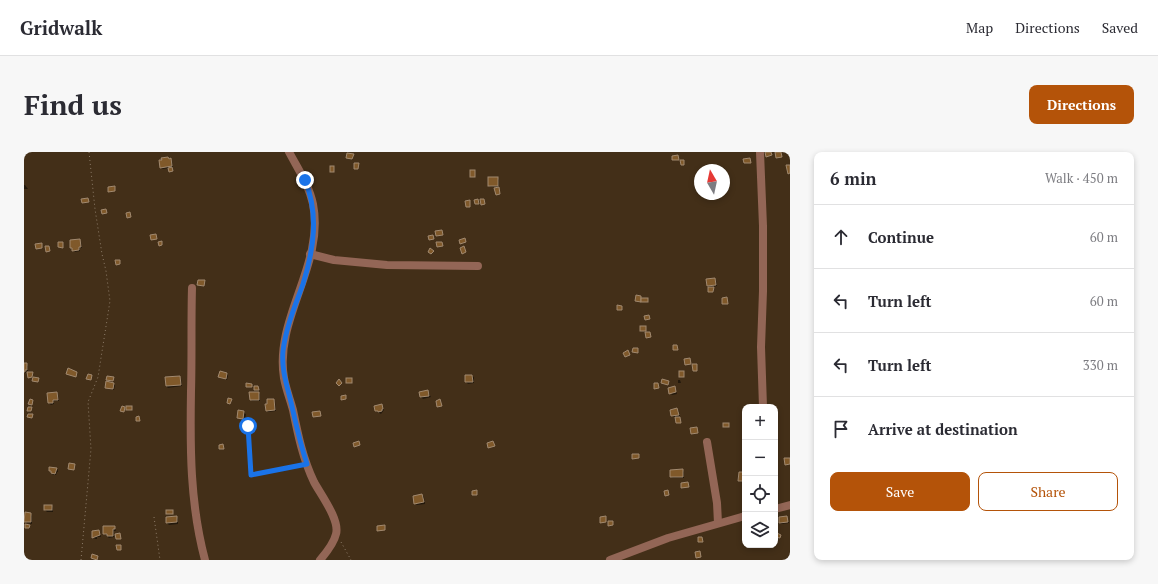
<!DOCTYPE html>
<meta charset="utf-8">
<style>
:root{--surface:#fff;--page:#f7f7f7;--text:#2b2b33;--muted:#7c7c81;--line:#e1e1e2;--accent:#b45309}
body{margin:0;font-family:"PT Serif",serif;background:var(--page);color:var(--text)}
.controls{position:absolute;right:12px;bottom:12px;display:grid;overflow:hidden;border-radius:8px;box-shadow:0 2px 6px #0003}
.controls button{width:36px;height:36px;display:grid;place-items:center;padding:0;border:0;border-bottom:1px solid var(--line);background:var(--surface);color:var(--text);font:20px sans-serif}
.compass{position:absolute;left:670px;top:12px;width:36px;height:36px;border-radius:50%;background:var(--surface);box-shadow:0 2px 6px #0003;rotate:351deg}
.stop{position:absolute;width:12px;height:12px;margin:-9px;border:3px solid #1a73e8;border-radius:50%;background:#fff}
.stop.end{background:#1a73e8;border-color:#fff;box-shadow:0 1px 4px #0008}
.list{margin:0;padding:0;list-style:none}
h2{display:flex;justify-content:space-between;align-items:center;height:52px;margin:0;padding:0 16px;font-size:17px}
h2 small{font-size:13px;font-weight:400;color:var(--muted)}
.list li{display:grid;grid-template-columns:26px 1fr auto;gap:12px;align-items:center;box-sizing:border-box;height:64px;padding:0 16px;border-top:1px solid var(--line)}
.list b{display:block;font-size:15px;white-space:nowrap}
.list em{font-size:13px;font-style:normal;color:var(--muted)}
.actions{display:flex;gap:8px;padding:12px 16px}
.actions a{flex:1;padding:9px 0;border:1px solid var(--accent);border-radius:8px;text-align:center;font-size:14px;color:var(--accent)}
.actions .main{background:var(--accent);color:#fff}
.icon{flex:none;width:22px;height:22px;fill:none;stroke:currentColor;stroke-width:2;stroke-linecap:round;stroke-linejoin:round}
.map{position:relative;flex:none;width:766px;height:408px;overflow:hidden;border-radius:8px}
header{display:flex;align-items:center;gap:24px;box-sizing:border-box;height:56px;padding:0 20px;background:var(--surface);border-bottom:1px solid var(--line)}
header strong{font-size:19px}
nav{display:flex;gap:22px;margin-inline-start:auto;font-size:14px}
.intro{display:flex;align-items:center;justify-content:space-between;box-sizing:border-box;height:96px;padding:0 24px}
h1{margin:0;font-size:28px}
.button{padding:10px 18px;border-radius:8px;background:var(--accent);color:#fff;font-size:14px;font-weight:700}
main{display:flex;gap:24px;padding:0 24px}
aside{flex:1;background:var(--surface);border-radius:8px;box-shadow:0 2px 6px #0003}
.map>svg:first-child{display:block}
.shadow{fill:#0007}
.building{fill:#80592a;stroke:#a1896f}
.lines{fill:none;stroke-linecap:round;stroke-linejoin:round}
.path{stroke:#8f7e6b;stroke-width:1;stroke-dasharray:1 3;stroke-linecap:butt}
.minor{stroke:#936656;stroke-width:8}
.route{stroke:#1a73e8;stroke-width:5}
</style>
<header>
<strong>Gridwalk</strong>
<nav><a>Map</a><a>Directions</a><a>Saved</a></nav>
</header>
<div class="intro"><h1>Find us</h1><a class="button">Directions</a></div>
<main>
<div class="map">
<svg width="766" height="408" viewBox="0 0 766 408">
<rect width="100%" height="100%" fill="#432f18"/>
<g class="shadow">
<path d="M144,6L148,9L149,19L146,20L145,16L139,17L137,16Z"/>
<path d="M473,26L475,28V35H474L476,42L473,43L471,35H467L465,34Z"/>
<path d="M0,33H1L4,37H0Z"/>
<path d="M55,88L57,90L58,96H56V99L51,100L47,95Z"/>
<path d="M691,127L692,128L693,134L688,135L690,136V140H686L684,133Z"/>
<path d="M0,212L4,214V219H2V221H0Z"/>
<path d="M203,222L204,224L203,228L195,225Z"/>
<path d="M442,224H448L450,225V231L444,232L442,230Z"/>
<path d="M156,225L157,226L158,234L144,236L142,234Z"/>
<path d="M654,228H656L657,231H654Z"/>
<path d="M89,232L91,233L90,238L82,235Z"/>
<path d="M650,235L653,242L648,243L646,241Z"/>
<path d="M404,240L407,245L399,247L397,245L396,241Z"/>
<path d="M33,241L34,243L35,249H30V252L27,253L25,251Z"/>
<path d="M234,241L236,242V249H228L227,248Z"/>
<path d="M249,248L251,249L252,259L244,260L243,258Z"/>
<path d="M357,253L360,258L357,262L352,259Z"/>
<path d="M653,258L655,259L656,264H655L657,266V271H654L652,265H650L648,263Z"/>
<path d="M215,259L222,262L221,268L214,266Z"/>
<path d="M33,317L34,318V320H33L32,323H29L26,318Z"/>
<path d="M658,318L660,320V326H649L647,325Z"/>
<path d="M398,343L400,345L401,352L393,353L391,351Z"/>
<path d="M21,354H27L29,356V360H23L21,358Z"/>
<path d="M6,362L8,364V372L3,371L2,369Z"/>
<path d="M152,365L154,367V372L145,373L143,371V366Z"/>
<path d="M763,365L765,371L758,372L756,371Z"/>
<path d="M90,375L92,379H90V385L85,386L80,381Z"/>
<path d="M75,379L77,385H73V387H71L69,385Z"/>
</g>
<g class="building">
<path d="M741,0H747L748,3L742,5Z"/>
<path d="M751,0H757L758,5L752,6Z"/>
<path d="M323,1L330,2L328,7L322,6Z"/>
<path d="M654,3L655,8H648V4Z"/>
<path d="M144,5L145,7L147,6L148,14L136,16L135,8H138L137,6Z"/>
<path d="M726,6L727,11H720L719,7Z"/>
<path d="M656,8H660V13H657Z"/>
<path d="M330,11H335L334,17H330Z"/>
<path d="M762,13H766V21L764,22Z"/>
<rect x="306" y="14" width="4" height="6"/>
<path d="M148,15L149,19L145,20L144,16Z"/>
<rect x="446" y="18" width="5" height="7"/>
<rect x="464" y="25" width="10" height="9"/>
<path d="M91,34V39L84,40V35Z"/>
<path d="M475,35L476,42L472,43L470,36Z"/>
<path d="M64,46L65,50L58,51L57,47Z"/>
<path d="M454,47L455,52H451L450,48Z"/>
<path d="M456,47H460L461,52L457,53Z"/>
<path d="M446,48V55H442L441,49Z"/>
<path d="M82,57L83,61L78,62L77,58Z"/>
<path d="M106,60L107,65L103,66L102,61Z"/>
<path d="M418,78L419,83L412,84L411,79Z"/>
<path d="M132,82L133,87L127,88L126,83Z"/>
<path d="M409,83L410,87L405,88L404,84Z"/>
<path d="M441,86L442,90L436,92L435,88Z"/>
<path d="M56,87L57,95H55V98L48,99V96H46V88Z"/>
<path d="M138,89V93L135,94L134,90Z"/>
<path d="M34,90H39V96L34,95Z"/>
<path d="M412,90H418L419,94L413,95Z"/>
<path d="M18,91V96L12,97L11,92Z"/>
<path d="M21,94H25L26,99L22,100Z"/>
<path d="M440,94L442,100L438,102L436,96Z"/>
<path d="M406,96L410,99L407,102L404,100Z"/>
<path d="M91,108H96V112L92,113Z"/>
<path d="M691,126L692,133L683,134L682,127Z"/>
<path d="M174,128H181L180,134L173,133Z"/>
<path d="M684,135H690L689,140H684Z"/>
<path d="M612,143L617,144V150L611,149Z"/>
<path d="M703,145L704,152H698V146Z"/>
<rect x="617" y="146" width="7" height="4"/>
<path d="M593,153L598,154V158H593Z"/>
<path d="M625,163L626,167L621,168L620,164Z"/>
<rect x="616" y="174" width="6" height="5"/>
<path d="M621,180H626L627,185L622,186Z"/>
<path d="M649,193H653L654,198H649Z"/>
<path d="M609,196H614V201L608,200Z"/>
<path d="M604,198L606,203L601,205L599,201Z"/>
<path d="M666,206L667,212L661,213L660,207Z"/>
<path d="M0,211H3V218H1V220H0Z"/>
<path d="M668,212H673V219H669Z"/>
<path d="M44,216L53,220L52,225L42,222Z"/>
<path d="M196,219L203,221L202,227L194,225Z"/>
<rect x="655" y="219" width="5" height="6"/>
<path d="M3,220H9L8,225L4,226Z"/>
<path d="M64,222L68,223L67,228L62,227Z"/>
<path d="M441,223H448L449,230H441Z"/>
<path d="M83,224L90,225L89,229L82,228Z"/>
<path d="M156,224L157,233L142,234L141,225Z"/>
<path d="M9,225L15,226L14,230L8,229Z"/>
<rect x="322" y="226" width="6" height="5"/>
<path d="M315,227L318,231L315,234L312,231Z"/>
<path d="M638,227L645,229L644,233L637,231Z"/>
<path d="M82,229L90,231L89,237L81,236Z"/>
<path d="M222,231L228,232V235H222Z"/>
<path d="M630,231H634L635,236L630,237Z"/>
<path d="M230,234H234L235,238H230Z"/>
<path d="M651,234L652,240L645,242L644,236Z"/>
<path d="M404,238L405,244L396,245L395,240Z"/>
<path d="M33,240L34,248H29V251H24L23,241Z"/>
<path d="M225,240H235V248H226Z"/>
<path d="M322,243V247L317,248V244Z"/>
<path d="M204,246L208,247L206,252L203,251Z"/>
<path d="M6,247L9,248L8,253L4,252Z"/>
<path d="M243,247H250L251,258L242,259L241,252H243Z"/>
<path d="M416,247L418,254L413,255L412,249Z"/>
<path d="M358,252L359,257H358V259L354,260V259H351L350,254Z"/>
<path d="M98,254L101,255L100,260L96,259Z"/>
<rect x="102" y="254" width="6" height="4"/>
<path d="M4,255H8L7,259H3Z"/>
<path d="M653,256L655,263L647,264L646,258Z"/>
<path d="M214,258L220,259L219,267L213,266Z"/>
<path d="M296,259L297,264L289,265L288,260Z"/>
<path d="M4,262H9L8,266L3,265Z"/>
<path d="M115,264L116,269H112V265Z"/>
<path d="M651,265H656L657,271H652Z"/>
<rect x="699" y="271" width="6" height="4"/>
<path d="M673,275L674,281L667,282L666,276Z"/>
<path d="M335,289L336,293L330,295L329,291Z"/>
<path d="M469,289L471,294L464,296L463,291Z"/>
<path d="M199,292L200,297H195V293Z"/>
<path d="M608,302H615V306L608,307Z"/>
<path d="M760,306H766V312L761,313Z"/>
<path d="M45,311L51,312L50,318L44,317Z"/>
<path d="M25,315L33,316L31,322L27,321V319H25Z"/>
<path d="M659,317V325H646V318Z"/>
<path d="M715,320H721V329H714Z"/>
<path d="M664,330L665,335L657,336V331Z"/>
<path d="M453,338V343H448V339Z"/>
<path d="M644,338L645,343L641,344L640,339Z"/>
<path d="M398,342L400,350L390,352L389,344Z"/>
<rect x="20" y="353" width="8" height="5"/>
<rect x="142" y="358" width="7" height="4"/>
<path d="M1,360L7,361V370H0Z"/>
<path d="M153,364V370L142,371V365Z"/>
<path d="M582,364V370L576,371V365Z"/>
<path d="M763,364L764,370L755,371V365Z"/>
<path d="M584,369H589V373L584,374Z"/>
<path d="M1,372L6,373L5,376H1Z"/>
<path d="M361,373V378L353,379V374Z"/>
<path d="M79,374H91V377H89V384H83V382H79Z"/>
<path d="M75,378L76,383L68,386V379Z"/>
<path d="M96,381L97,387H92L91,382Z"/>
<path d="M753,381L757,383L756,386L751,385Z"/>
<path d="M674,385H678L679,390H674Z"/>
<path d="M92,393H97V398H93Z"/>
<path d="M676,399L677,405L672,406L671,400Z"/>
<path d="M68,402L74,404L73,408L67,406Z"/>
</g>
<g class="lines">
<g class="path">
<path d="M224,274L227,323L276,313"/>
<path d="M130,365L136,408"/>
<path d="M317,390L327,408"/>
<path d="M57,408L67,297L64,250L74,225L86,149L82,119L78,102L71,57L65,0"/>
</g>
<g class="minor">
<path d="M265,0C274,17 285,33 289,52C301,113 250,166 260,226C262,237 266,247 269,258C274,283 279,307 290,330C297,343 316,368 312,382C310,391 302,401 296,408"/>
<path d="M736,0L739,74V139L737,195L739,255"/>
<path d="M286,102L310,108L363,113L454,114"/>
<path d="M168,136C167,170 168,204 167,239C166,296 166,352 181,408"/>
<path d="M683,290L693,351L694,371"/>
<path d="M751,357L766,353"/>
<path d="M586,408L644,386L721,364"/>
</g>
</g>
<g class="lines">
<path class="route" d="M224,274L227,323L283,312C277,294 273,277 269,259C265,239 257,220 259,199C262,175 271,154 279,132C290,97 295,62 281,28"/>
</g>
</svg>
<div class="controls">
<button>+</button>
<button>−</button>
<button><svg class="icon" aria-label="locate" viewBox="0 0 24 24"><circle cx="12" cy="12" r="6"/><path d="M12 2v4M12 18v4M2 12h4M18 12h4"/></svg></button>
<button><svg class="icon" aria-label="layers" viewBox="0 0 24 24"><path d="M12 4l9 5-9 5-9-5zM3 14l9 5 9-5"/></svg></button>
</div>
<svg class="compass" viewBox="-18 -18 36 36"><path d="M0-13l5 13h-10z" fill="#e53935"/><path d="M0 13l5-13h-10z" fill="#7c7c81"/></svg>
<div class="stop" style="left:224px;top:274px"></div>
<div class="stop end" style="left:281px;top:28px"></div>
</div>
<aside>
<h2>6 min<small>Walk · 450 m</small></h2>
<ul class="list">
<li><svg class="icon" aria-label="ahead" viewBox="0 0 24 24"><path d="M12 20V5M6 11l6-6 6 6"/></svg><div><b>Continue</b></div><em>60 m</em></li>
<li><svg class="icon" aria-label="left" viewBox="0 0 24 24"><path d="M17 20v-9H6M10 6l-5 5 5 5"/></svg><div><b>Turn left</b></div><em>60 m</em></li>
<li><svg class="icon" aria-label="left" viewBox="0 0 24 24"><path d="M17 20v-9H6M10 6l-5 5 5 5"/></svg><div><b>Turn left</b></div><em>330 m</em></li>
<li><svg class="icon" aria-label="arrive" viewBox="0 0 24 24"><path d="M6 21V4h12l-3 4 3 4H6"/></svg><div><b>Arrive at destination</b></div></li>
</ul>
<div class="actions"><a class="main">Save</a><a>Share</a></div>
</aside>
</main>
